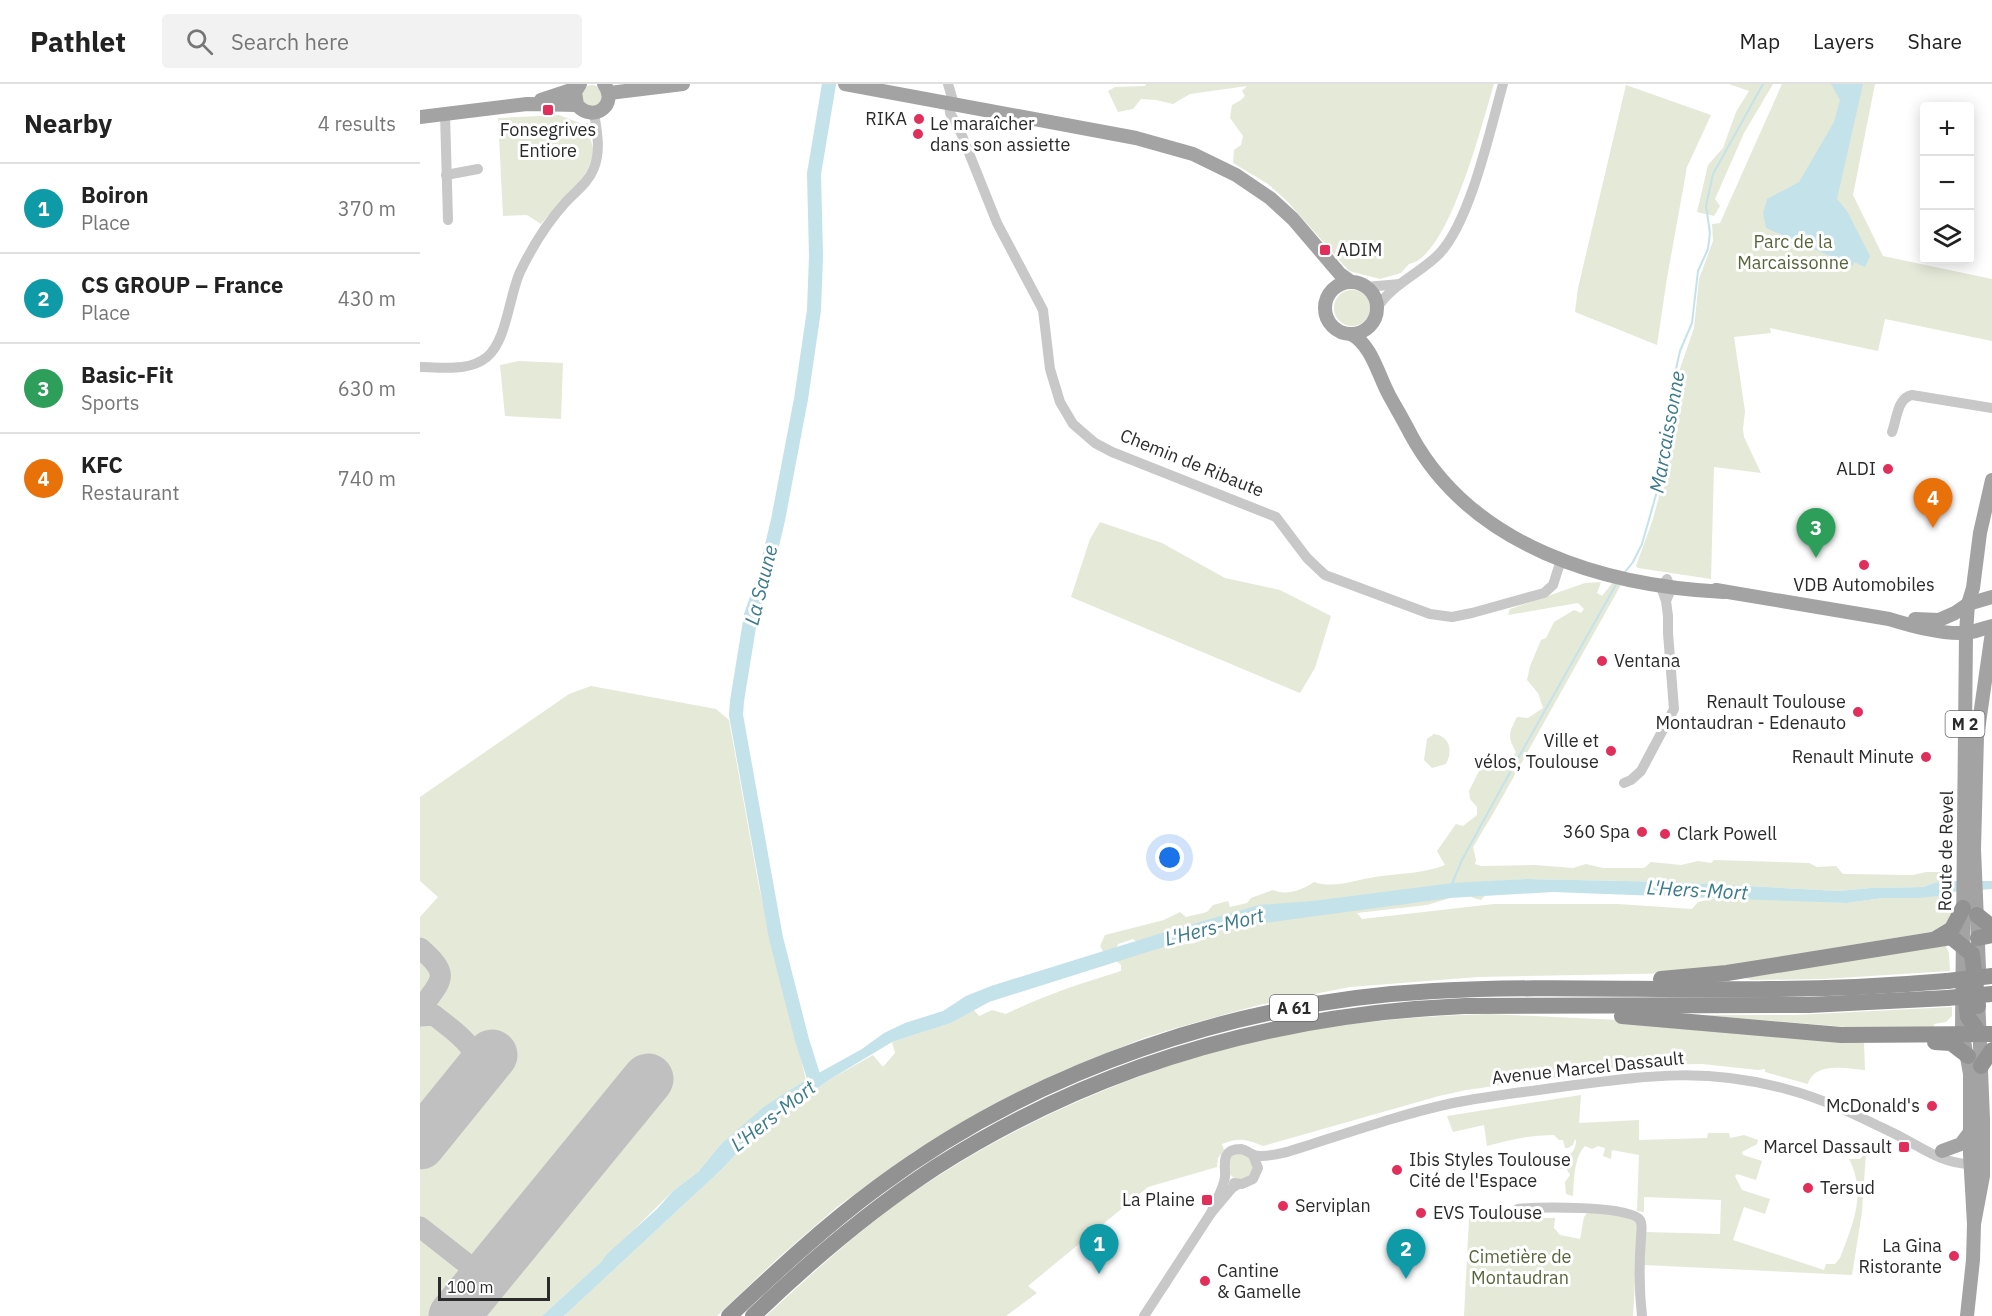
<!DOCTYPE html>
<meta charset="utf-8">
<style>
:root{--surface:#fff;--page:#f2f2f2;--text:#222;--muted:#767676;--line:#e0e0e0;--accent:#db2777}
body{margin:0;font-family:"IBM Plex Sans",sans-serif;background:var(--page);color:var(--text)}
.controls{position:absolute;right:18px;top:18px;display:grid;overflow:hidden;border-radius:6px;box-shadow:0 3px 15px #0003}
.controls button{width:54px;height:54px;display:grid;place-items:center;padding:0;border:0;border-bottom:2px solid var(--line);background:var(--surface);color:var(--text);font:30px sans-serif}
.scale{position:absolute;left:18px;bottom:15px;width:112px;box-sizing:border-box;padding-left:6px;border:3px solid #2b2b2b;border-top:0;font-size:16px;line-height:21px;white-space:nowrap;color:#2b2b2b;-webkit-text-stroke:4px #fff;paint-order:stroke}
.you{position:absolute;left:750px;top:774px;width:21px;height:21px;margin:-15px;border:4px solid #fff;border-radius:50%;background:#1a73e8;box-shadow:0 0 0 9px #1a73e833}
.badge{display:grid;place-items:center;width:39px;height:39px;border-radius:50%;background:var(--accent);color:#fff;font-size:20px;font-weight:700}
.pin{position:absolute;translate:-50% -50px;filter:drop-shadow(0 2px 3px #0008)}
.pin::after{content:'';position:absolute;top:32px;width:21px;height:18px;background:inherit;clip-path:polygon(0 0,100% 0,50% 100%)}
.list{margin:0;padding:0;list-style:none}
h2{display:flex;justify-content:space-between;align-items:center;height:78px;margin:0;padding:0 24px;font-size:26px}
h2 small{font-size:20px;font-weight:400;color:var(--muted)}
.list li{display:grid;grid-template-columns:39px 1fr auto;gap:18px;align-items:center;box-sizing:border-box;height:90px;padding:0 24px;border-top:2px solid var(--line)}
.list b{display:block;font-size:22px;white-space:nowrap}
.list p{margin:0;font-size:20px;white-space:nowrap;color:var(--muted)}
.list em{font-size:20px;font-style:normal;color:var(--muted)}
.icon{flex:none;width:33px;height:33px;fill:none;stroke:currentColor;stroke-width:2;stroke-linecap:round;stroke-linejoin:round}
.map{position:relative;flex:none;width:1572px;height:1232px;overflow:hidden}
header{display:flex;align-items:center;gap:36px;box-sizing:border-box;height:84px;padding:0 30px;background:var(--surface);border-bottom:2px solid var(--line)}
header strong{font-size:28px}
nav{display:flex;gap:33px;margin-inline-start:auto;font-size:21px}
.search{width:420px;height:54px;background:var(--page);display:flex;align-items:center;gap:15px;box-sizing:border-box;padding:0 21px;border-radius:6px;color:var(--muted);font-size:22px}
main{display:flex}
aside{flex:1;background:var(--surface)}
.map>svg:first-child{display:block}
.green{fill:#e5e9d8;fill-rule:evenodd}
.water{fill:#c4e2ea}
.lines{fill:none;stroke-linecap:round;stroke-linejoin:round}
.stream{stroke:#c4e2ea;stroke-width:2}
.river{stroke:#c4e2ea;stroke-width:14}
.taxiway{stroke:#c0c0c0;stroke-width:21}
.runway{stroke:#c0c0c0;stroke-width:51}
.minor{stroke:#c8c8c8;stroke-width:10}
.major{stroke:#a3a3a3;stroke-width:14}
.highway{stroke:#929292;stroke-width:16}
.highway-bridge{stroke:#929292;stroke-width:16}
.poi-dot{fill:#e22e5b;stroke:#fff;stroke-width:2}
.labels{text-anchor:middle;stroke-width:6;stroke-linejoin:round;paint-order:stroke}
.shield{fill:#fff;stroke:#6b6b6b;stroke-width:1.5}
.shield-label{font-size:16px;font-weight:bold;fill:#2b2b2b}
.poi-label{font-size:18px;fill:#2b2b2b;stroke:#fff;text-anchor:end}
.park-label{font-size:18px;fill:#56663a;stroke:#fff}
.street-label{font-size:18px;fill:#2b2b2b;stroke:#fff}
.water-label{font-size:20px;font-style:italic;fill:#3b7b8b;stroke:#fff}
</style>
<header>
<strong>Pathlet</strong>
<div class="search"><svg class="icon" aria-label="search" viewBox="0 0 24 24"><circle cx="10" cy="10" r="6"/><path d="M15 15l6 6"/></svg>Search here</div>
<nav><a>Map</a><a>Layers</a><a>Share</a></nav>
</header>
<main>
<aside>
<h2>Nearby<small>4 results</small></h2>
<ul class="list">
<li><span class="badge" style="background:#0f9aa8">1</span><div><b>Boiron</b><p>Place</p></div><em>370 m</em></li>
<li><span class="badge" style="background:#0f9aa8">2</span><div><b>CS GROUP – France</b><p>Place</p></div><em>430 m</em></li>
<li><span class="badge" style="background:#2e9e5b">3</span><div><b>Basic-Fit</b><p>Sports</p></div><em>630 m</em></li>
<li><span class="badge" style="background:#e8710a">4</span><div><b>KFC</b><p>Restaurant</p></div><em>740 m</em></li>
</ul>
</aside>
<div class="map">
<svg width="1572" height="1232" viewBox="0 0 1572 1232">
<rect width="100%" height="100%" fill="#fff"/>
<g class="green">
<path d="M726,0H1074C1063,36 1029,174 989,180L981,189L960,195L929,187L866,116L848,100L813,79L814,66L821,61L823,52L810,34L812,21L821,16L825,12L822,7L827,2L770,10L753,20L736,16L721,15L713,25L698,28L688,7L695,3L725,2Z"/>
<path d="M1309,0H1353L1324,49L1295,115L1300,122L1294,132L1277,128L1288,81L1303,64L1316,28L1329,7Z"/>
<path d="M1362,0H1455L1433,111L1463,172L1572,195V257L1465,235L1458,267L1350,244L1351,249L1314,253L1325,327L1323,345L1324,353L1341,389L1294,383L1291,495L1218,484L1216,482L1233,435L1246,386L1255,299L1274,244L1279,195L1293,157L1292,140L1300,139Z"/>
<path d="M1206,1L1291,31L1267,83L1247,194L1237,261L1155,228L1158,204Z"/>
<circle cx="172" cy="12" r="11"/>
<path d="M139,31L162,40L168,39L171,44L169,49C170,56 173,60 173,67C172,94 137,120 121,140L107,131L83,132L78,34Z"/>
<circle cx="932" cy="224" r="18"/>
<path d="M99,277L143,279L141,335L85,332L80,281Z"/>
<path d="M680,438L742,459L805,494L860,506L911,532L895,584L880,609L651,513L670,455Z"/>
<path d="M1181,498L1177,509L1182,512L1193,498L1202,499L1074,728L1053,763L1056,776L1055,780L1061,782L1115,781L1153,784L1166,780L1183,784H1224L1231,778L1261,781L1278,777L1291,779L1294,776L1389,779L1397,783L1416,782L1423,790L1493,791L1506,788H1531V798L1520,797L1503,803L1450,804L1419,807L1253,798L1107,795L1079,797L1061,816L1053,814L1043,801L1030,814L1007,821L937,829L942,835L1074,820H1198L1272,825L1278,818L1300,813L1427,819L1463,814L1519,812L1531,808L1532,833L1522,846L1265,889L1058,893L930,903L839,921L756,944L724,954L642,987L564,1026L493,1068L417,1123L357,1175L297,1232H144L300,1087L334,1051L409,996L453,971L463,983L475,969L472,958L531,939L554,926L559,932L572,926L586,930C622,912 662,899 701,887V881L693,874L717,858L713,855L698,860L696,866L684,869L680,862L685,851L744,836L760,828L766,833L787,828L793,821L808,817L810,823L827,819L831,814L853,806C866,812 883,806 894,798C913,805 936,796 955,793C979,789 1003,790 1025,781L1017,767L1036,740L1043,742L1057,731V723L1050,715L1049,707L1060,685L1070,680L1086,682L1096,668C1087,652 1089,649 1097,633L1108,634L1123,624L1118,609L1107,596L1110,582L1121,556L1126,554L1134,538L1154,526L1161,529L1164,525L1158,519L1088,531L1090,525L1165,499ZM857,822C846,828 835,837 823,841C805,848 788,842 775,859L742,863Z"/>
<path d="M171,602L296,625L309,636L339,803L386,996L345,1023L301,1060L278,1088L253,1107L182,1177L122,1232H0V1086L85,982L18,928C8,910 34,896 22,878C16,870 7,864 0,858V833L18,813L0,797V713L149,610Z"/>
<path d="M1014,650C1030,652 1033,667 1026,680L1012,684L1004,676L1007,655Z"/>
<path d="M1519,861L1526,862L1529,869L1530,887L1403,895L1332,896L1325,894Z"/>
<path d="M0,872L15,886L16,895L0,916Z"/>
<path d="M1532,923V932L1526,938L1514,940V945H1449L1282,931H1375Z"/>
<path d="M1069,930L1265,939L1444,959L1445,986C1427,985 1395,977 1388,1000L1345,988V985L1338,986L1282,980L1226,981L1046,1006L1019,1012L843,1062C827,1055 818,1053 802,1060L804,1066L798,1074L797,1083L728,1103L608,1202L617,1209L586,1232H346C386,1195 426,1158 470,1125C553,1064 646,1018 743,984C783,970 824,957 865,949C933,938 1001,932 1069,930Z"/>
<path d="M4,937C14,938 21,944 29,951C35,955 42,960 44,968C49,984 10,1022 0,1035V938Z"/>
<path d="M1161,1011L1159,1039L1219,1036V1056L1287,1054L1288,1049H1309L1310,1054L1324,1051L1338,1056L1337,1060L1322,1068L1323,1071L1342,1077L1336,1096L1317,1090L1315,1092L1322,1106L1350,1115L1345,1130L1324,1123L1313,1156L1404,1186L1406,1180H1415L1420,1174C1433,1139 1447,1110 1429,1075H1440L1446,1068L1442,1128L1432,1191L1224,1181L1225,1148L1300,1150L1301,1116L1224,1113V1128L1217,1127L1219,1071L1192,1066L1191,1075L1183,1072L1185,1064L1178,1062L1172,1065L1165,1062C1154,1073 1154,1096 1153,1112L1146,1110L1145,1098L1150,1091L1146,1084L1137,1085L1131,1080L1134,1074C1147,1073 1155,1071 1156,1057L1155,1055L1153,1061L1148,1064H1145L1143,1056H1139L1134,1051C1110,1051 1089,1056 1067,1062L1064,1041L1033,1048L1027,1032Z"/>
<circle cx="820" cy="1082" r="13"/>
<path d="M1067,1126L1068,1134H1135L1134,1144L1140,1151L1160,1155L1164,1133L1168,1128L1203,1130L1217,1139L1218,1147L1213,1232H1044L1049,1135Z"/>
</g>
<g class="water">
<path d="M1411,0H1443L1417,115L1427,127L1450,172L1445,183L1434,178L1433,182L1346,144L1343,129L1347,115L1379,98L1414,38L1420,16Z"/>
<path d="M1107,795L1253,798L1419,807L1450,804L1503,803L1520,797H1572V805L1532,808L1519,812L1497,814H1463L1427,819L1133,808L1030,814L800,845L569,918L531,939L472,958L409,996L357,1033L334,1051L300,1087L144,1232H122L182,1177L187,1170L237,1125L253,1107L278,1088L301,1060L345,1022L386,996L442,965L464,949L485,939L523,927L546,912L571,902L745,848L839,821L893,817L1033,799Z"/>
</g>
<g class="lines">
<g class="stream">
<path d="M1205,488L1213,478L1222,460L1244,383L1254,294L1260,267L1272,239L1278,187L1288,165L1290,149L1286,122L1293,90L1343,0"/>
<path d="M1031,802L1042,776L1083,701L1198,497"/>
</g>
<path class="river" d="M395,997L382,956L356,854L316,631L317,617L331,531L345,491L358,436L381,315L394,226L396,172L394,90L409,0"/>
<g class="taxiway">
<path d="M0,864C32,892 22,895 0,926"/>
<path d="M0,932L14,931C33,947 63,963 55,992"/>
<path d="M0,1143L65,1194"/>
</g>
<g class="runway">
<path d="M0,1060L72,971"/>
<path d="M34,1232L228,995"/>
</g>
<g class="minor">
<path d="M528,0L534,20"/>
<path d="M529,19L530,29L541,49L577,139L623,226L630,285L640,318L653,340L675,359L692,368L856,433L887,474L905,491L1010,530L1032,533L1052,529L1124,509L1133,501L1141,476"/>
<path d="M25,30L28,136"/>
<path d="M26,91L58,85"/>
<path d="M946,203L980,200"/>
<path d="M957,224C972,200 1001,189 1020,169C1051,135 1070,46 1083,0"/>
<path d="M0,283C22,283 49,288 67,273C87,256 89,212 100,188C112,163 127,139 145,119C156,107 168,99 174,84C181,66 177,47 174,29"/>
<path d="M1472,348C1477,335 1477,314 1492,311L1572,324"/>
<path d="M1204,699L1211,696L1221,687L1254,625L1248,549V532L1246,517L1241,503L1247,495L1251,505L1246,517"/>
<path d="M814,1099L822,1100L833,1095L838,1084L833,1071"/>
<path d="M1098,1125C1117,1123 1211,1121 1220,1136C1223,1141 1221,1148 1221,1154C1219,1180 1219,1206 1222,1232"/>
<path d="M791,1129C795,1118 804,1104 805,1093C806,1082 799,1065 821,1065C827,1066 829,1069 834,1071C843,1074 858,1070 867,1068C922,1051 977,1031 1033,1019C1073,1011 1114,1007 1155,1001C1233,991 1288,984 1366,1005C1405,1015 1440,1033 1475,1050C1500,1062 1522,1080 1550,1080"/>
<path d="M724,1232L791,1129L812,1104L818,1100"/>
</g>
<g class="major">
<path d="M160,0L155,8L157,21C174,40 199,20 184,0"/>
<path d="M425,0L716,54L773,70L816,91L850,114L873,135L920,190L931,198"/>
<path d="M189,9L263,0"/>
<path d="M121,16L157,4"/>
<path d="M0,33L107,20L157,21"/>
<circle cx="931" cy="224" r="26"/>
<path d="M931,250C952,261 958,291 969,311C976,324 984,337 991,351C1052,463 1184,502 1304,508"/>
<path d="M1296,506L1469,535C1492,542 1520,550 1544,549C1553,549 1563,544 1572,542"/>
<path d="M1495,535L1519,536L1535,529L1548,520L1572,513"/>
<path d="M1559,884L1554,765L1557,653L1572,548"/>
<path d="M1522,1067L1541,1060L1550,1048"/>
<path d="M1554,1140L1550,1070V990L1542,946L1546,549L1548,520L1553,504L1560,449L1572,396"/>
<path d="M1547,1232L1553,1176L1554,1140L1563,1092V1035L1558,912"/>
</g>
<g class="highway">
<path d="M1557,831L1572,843"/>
<path d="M1517,854L1532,845L1543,824"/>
<path d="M1558,854L1572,851"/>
<path d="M1241,895L1307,889L1531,853L1552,870L1558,922"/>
<path d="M1544,898L1548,933L1560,950"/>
<path d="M1202,932L1421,951L1572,950"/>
<path d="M1515,958L1531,959L1548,972"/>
<path d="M1561,982L1572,966"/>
<path d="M309,1232C357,1187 405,1142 458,1103C616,985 818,917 1014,907C1126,901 1238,907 1349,905C1409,905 1468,902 1527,897"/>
<path d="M333,1232C389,1178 450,1126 516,1083C678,980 855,930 1045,922L1389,921L1527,914"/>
</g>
<g class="highway-bridge">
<path d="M1527,897L1572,892"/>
<path d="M1527,914L1572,910"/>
</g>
</g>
<g class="poi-dot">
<rect x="122" y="20" width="12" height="12" rx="3"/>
<circle cx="499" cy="35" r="6"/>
<circle cx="498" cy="50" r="6"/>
<rect x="899" y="160" width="12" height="12" rx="3"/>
<circle cx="1468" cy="385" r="6"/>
<circle cx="1444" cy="481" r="6"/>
<circle cx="1182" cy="577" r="6"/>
<circle cx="1438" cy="628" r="6"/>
<circle cx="1191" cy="667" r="6"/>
<circle cx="1506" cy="673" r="6"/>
<circle cx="1222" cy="748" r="6"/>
<circle cx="1245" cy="750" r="6"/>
<circle cx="1512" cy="1022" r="6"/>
<rect x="1478" y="1057" width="12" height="12" rx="3"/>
<circle cx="977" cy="1086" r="6"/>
<circle cx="1388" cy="1104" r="6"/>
<rect x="781" y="1110" width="12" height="12" rx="3"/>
<circle cx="863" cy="1122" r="6"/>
<circle cx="1001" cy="1129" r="6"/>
<circle cx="1534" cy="1172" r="6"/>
<circle cx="785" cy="1197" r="6"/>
</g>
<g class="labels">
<g class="shield">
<rect x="1525.5" y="627" width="39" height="26" rx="4.5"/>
<rect x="850" y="911" width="48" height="26" rx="4.5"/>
</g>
<g class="shield-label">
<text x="1545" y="646">M 2</text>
<text x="874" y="930">A 61</text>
</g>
<g class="poi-label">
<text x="487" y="41">RIKA</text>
<text x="510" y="46" text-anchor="start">Le maraîcher<tspan x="510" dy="21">dans son assiette</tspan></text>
<text x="128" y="52" text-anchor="middle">Fonsegrives<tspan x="128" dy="21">Entiore</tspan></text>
<text x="917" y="172" text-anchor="start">ADIM</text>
<text x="1456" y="391">ALDI</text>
<text x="1444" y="507" text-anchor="middle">VDB Automobiles</text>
<text x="1194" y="583" text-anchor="start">Ventana</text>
<text x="1426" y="624">Renault Toulouse<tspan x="1426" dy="21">Montaudran - Edenauto</tspan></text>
<text x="1179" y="663">Ville et<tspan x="1179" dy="21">vélos, Toulouse</tspan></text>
<text x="1494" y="679">Renault Minute</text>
<text x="1210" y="754">360 Spa</text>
<text x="1257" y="756" text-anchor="start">Clark Powell</text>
<text x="1500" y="1028">McDonald's</text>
<text x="1472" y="1069">Marcel Dassault</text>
<text x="989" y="1082" text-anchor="start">Ibis Styles Toulouse<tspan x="989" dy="21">Cité de l'Espace</tspan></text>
<text x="1400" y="1110" text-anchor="start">Tersud</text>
<text x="775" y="1122">La Plaine</text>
<text x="875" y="1128" text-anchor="start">Serviplan</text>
<text x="1013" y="1135" text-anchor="start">EVS Toulouse</text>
<text x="1522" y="1168">La Gina<tspan x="1522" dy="21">Ristorante</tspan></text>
<text x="797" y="1193" text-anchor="start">Cantine<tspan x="797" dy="21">&amp; Gamelle</tspan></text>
</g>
<g class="park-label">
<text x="1373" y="164">Parc de la<tspan x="1373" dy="21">Marcaissonne</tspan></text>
<text x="1100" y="1179">Cimetière de<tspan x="1100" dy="21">Montaudran</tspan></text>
</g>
<g class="street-label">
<text transform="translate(772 379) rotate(22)" y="6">Chemin de Ribaute</text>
<text transform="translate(1526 767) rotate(-89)" y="6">Route de Revel</text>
<text transform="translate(1168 984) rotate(-6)" y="6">Avenue Marcel Dassault</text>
</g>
<g class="water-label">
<text transform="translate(1247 348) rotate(-80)" y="7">Marcaissonne</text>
<text transform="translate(341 501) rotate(-76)" y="7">La Saune</text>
<text transform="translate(1277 806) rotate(3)" y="7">L'Hers-Mort</text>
<text transform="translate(794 843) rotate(-14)" y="7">L'Hers-Mort</text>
<text transform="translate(353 1032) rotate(-38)" y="7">L'Hers-Mort</text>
</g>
</g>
</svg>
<div class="controls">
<button>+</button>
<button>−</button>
<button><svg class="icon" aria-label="layers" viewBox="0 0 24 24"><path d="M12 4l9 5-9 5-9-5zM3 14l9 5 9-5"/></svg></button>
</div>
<div class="scale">100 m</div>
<div class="you"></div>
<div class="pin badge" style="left:679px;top:1190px;background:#0f9aa8">1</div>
<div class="pin badge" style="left:986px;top:1195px;background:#0f9aa8">2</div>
<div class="pin badge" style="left:1396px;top:474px;background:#2e9e5b">3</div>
<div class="pin badge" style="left:1513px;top:444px;background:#e8710a">4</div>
</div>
</main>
